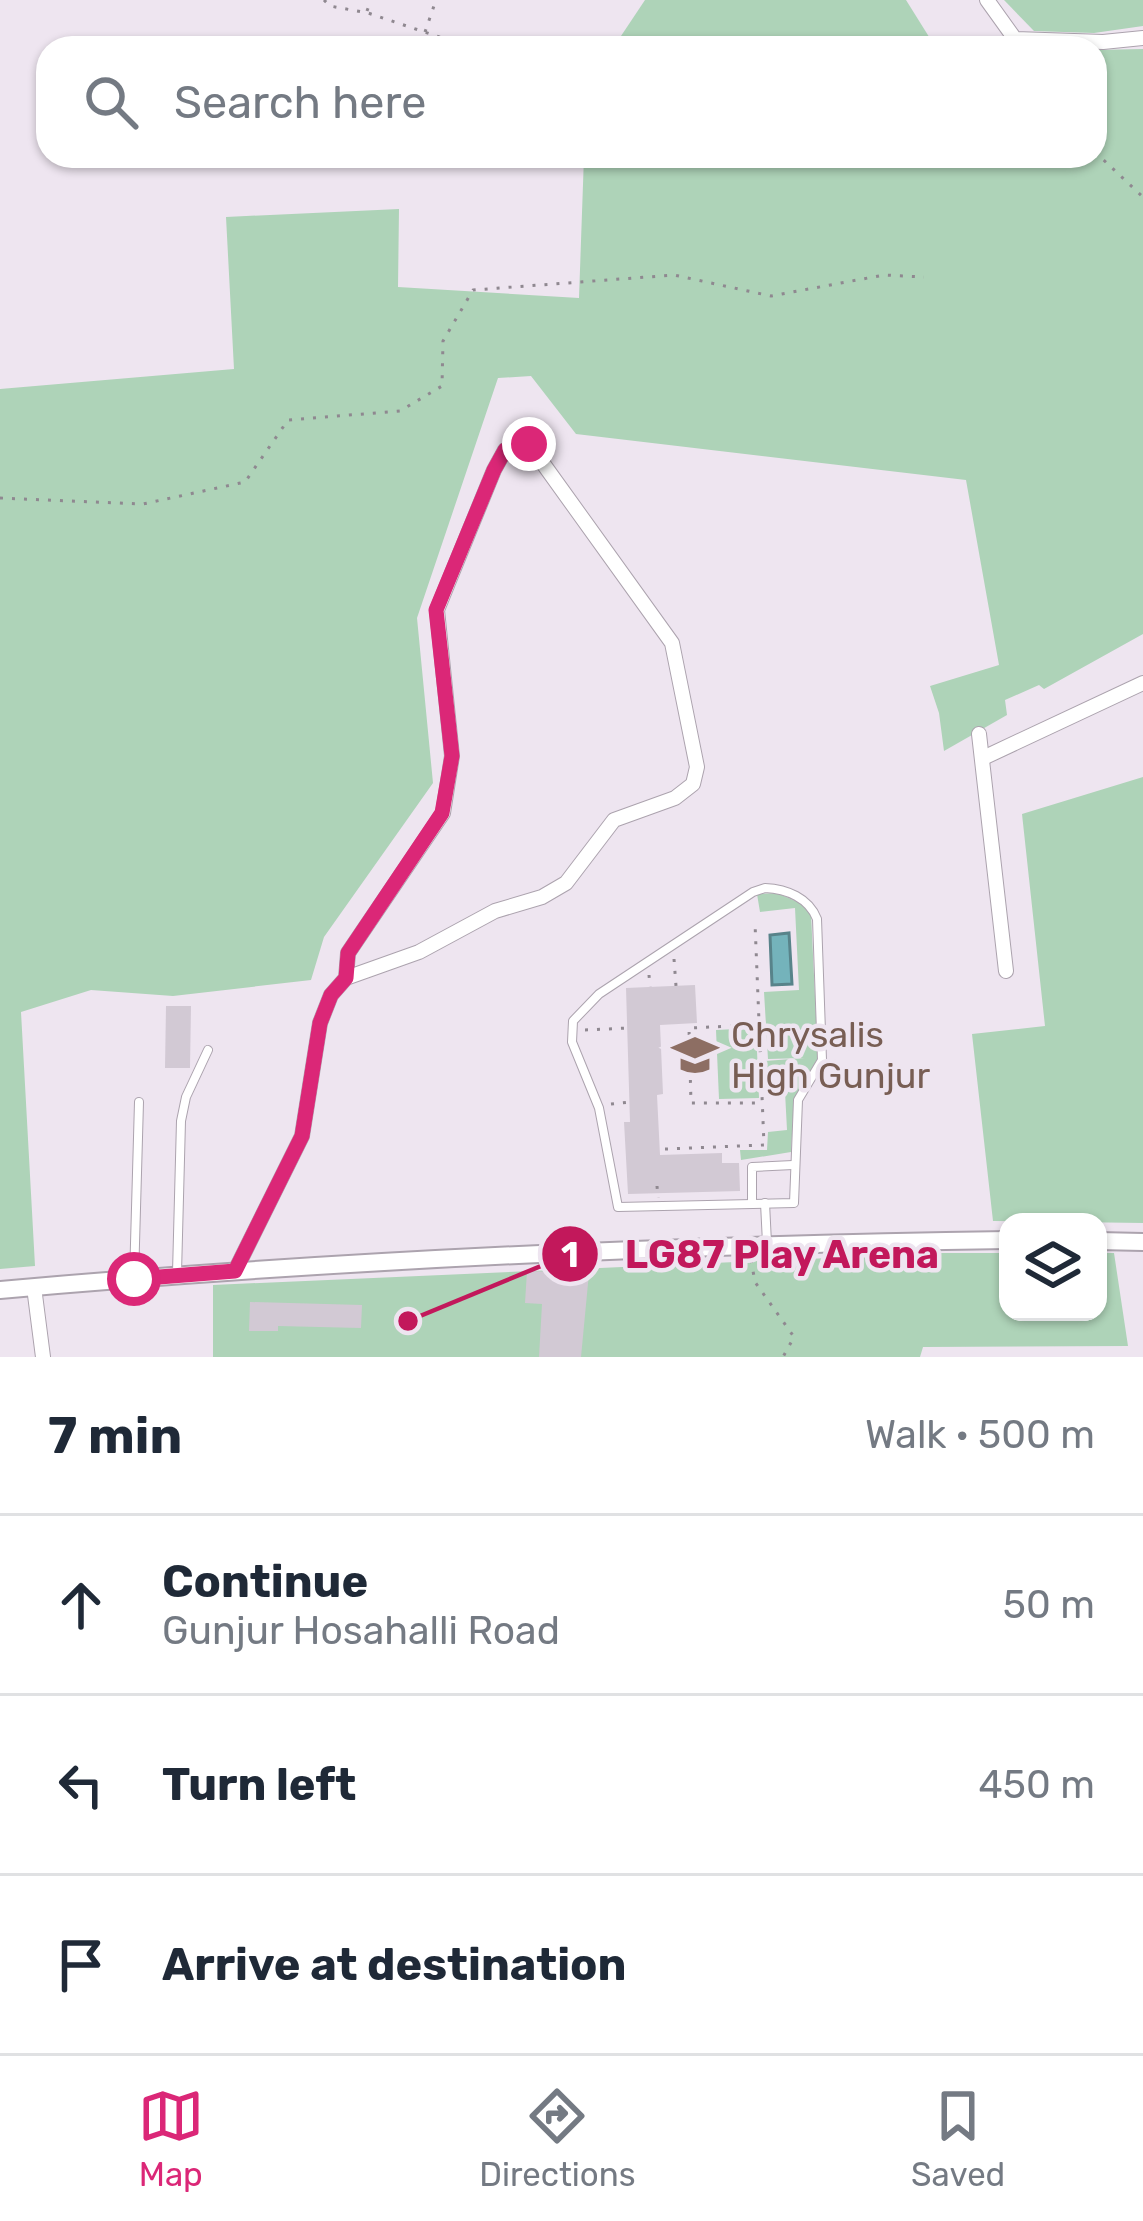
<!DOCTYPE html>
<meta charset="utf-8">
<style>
:root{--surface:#fff;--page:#f2f2f3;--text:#1f2937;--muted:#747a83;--line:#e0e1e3;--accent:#db2777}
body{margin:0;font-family:Rubik,sans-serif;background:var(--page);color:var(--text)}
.controls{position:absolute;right:36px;bottom:36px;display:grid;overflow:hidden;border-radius:24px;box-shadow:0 3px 9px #0004}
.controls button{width:108px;height:108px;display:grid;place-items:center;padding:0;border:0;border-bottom:3px solid var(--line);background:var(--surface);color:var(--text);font:60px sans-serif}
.stop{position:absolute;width:36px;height:36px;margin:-27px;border:9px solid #db2777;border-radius:50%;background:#fff}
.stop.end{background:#db2777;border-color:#fff;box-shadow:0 3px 12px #0008}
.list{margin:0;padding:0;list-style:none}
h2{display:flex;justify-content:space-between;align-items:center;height:156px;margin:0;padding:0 48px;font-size:51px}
h2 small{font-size:39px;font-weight:400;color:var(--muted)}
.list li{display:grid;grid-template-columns:78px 1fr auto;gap:36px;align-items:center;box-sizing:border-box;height:180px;padding:0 48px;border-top:3px solid var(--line)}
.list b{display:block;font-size:45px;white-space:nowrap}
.list p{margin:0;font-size:39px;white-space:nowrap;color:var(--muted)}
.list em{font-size:39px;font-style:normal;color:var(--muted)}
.icon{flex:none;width:66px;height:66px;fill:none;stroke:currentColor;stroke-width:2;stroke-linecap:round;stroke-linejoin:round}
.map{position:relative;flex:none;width:1143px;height:1357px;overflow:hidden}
.search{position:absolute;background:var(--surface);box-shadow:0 3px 9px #0004;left:36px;right:36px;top:36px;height:132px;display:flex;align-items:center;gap:30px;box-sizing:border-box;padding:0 42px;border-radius:36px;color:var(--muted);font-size:45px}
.sheet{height:696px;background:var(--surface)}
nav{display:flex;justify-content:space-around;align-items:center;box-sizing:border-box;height:168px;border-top:3px solid var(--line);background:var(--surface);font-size:33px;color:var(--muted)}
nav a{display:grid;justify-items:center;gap:6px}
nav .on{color:var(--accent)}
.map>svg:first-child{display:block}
.green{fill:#aed3b8}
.water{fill:#74b3bb;stroke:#58838a;stroke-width:3}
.building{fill:#d2c9d4}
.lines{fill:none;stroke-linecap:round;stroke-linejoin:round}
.service-casing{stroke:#aca3ae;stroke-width:10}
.minor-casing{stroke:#aca3ae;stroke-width:16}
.tertiary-casing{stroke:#aca3ae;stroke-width:20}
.path{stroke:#8f8890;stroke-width:3;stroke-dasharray:3 9;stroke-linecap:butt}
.service{stroke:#fff;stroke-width:8}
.minor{stroke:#fff;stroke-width:14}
.tertiary{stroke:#fff;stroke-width:16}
.route{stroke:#db2777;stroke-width:15}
.labels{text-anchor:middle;stroke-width:9;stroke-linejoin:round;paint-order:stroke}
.education-label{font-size:36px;fill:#785e54;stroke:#eee5f0;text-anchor:start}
.leader{fill:none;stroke:#c2185b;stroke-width:4.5}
.callout-dot{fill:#c2185b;stroke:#eee5f0;stroke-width:4.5}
.mark-label{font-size:36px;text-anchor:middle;font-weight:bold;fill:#fff}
.callout-label{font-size:39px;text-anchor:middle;font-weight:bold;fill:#c2185b;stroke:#eee5f0;stroke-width:9;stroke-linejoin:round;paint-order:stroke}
</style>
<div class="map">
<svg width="1143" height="1357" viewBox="0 0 1143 1357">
<rect width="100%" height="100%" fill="#eee5f0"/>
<g class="green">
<path d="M645,0H906L936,48H613Z"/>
<path d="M1004,0H1143V26L1094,33L1034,31Z"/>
<path d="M1143,49V634L1044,689L1039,685L1005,700L1007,715L944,751L939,713L930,686L999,665L966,480L576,434L531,376L498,378L417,618L433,783L324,937L311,980L173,996L91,990L21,1012L35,1266L0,1269V389L234,369L226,217L399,209L398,287L579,298L584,156H1095V50Z"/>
<path d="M1143,777V1223L993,1221L972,1034L1045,1026L1022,814Z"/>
<path d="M777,893L800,903L811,914L818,1058L794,1099L791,1152L741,1160L740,1150H767L768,1132L787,1130L784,1073H766L765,1061L805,1058L768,1059L764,992L799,990L795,908L760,912L757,894Z"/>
<path d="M756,1028L759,1098L719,1099L716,1030Z"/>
<path d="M942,1253H1008V1312H1098V1253H1114L1128,1346L923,1347L920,1357H213V1285Z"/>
</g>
<path class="water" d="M789,933L792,984L772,985L770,935Z"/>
<g class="building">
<path d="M695,985L697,1023L660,1025L663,1094L657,1095L660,1155L722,1153V1163H739L740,1191L628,1194L624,1122H630L626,988Z"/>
<path d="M166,1006H191L190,1068H165Z"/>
<path d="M527,1271L589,1273L581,1357H539L542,1304L525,1303Z"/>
<path d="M250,1302L362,1305L361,1328L278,1326V1331H249Z"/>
</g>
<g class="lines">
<g class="service-casing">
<g id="service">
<path d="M765,888C787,889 809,898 817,919L822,1060L798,1100L794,1203L618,1207L599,1108L572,1042L573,1021L599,994L753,892Z"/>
<path d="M752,1202V1167L793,1165"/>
<path d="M765,1203L767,1243"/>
<path d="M177,1273L181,1121L186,1097L208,1050"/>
<path d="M134,1279L139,1102"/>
</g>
</g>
<g class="minor-casing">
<g id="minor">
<path d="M987,0L1015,39L1103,42L1143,38"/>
<path d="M979,734L1006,971"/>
<path d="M983,758L1143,683"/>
<path d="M235,1271L302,1136L320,1023L331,995L346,978L419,952L495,911L542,897L566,883L614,820L675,798L693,784L697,767L672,643L529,444L505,450L494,470L437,610L452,756L443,813L348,953L346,978"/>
<path d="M34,1287L43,1357"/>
</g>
</g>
<g class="tertiary-casing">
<g id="tertiary">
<path d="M1098,1241L1143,1242"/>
<path d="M0,1290C335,1260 672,1245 1008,1240"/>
</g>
</g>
<g class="path">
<path d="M324,0L330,6L368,13L472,48"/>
<path d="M367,11L371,0"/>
<path d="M425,32L436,0"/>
<path d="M1095,152L1143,197"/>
<path d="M0,498L143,504L245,482L288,420L400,411L442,386L443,341L473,290L674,275L771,296L884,275L924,277"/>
<path d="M674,959L676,986"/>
<path d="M649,975L650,987"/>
<path d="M757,1025L689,1028L691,1103H761"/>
<path d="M585,1030L628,1028"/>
<path d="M611,1104L630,1102"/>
<path d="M665,1149L764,1145L755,923"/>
<path d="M657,1186L658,1198"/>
<path d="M751,1260L755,1282L794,1337L783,1357"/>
</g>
<use href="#service" class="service"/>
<use href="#minor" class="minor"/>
<use href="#tertiary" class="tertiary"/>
</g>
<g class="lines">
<path class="route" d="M134,1279L235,1271L302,1136L320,1023L331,995L346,978L348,953L442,813L452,756L436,610L494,470L505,450L529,444"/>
</g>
<defs>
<g id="school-bare" transform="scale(3.6)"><path d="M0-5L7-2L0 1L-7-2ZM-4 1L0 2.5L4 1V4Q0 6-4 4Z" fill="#8d6e63" stroke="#eee5f0" stroke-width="2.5" paint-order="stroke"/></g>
</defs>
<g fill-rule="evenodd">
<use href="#school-bare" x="695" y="1055"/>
</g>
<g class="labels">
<g class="education-label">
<text x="731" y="1047">Chrysalis<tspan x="731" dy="41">High Gunjur</tspan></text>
</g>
</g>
<path class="leader" d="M408 1321L570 1254"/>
<g class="callout-dot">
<circle cx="408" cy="1321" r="12"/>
<circle cx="570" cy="1254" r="30"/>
</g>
<g class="mark-label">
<text x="570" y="1267">1</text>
</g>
<g class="callout-label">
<text x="782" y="1268">LG87 Play Arena</text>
</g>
</svg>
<div class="controls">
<button><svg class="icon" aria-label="layers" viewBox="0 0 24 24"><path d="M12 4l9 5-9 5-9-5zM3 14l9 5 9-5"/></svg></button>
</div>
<div class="stop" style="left:134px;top:1279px"></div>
<div class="stop end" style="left:529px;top:444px"></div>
<div class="search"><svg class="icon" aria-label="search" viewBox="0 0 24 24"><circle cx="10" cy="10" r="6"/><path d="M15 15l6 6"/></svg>Search here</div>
</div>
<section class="sheet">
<h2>7 min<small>Walk · 500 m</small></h2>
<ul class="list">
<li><svg class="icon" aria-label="ahead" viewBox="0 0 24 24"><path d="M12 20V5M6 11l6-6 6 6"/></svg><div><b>Continue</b><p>Gunjur Hosahalli Road</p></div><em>50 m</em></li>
<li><svg class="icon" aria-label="left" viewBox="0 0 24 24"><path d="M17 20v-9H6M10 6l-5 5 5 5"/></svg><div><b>Turn left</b></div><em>450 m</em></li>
<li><svg class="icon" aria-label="arrive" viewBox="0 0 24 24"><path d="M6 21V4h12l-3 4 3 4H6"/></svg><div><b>Arrive at destination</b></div></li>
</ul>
</section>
<nav>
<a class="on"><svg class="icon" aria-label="map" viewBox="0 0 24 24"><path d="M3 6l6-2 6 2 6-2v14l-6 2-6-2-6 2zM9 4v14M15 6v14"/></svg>Map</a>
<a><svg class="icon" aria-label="directions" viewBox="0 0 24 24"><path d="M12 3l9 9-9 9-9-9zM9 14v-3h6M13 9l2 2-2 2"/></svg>Directions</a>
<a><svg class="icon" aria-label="saved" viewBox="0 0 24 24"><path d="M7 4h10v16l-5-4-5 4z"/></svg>Saved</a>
</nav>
